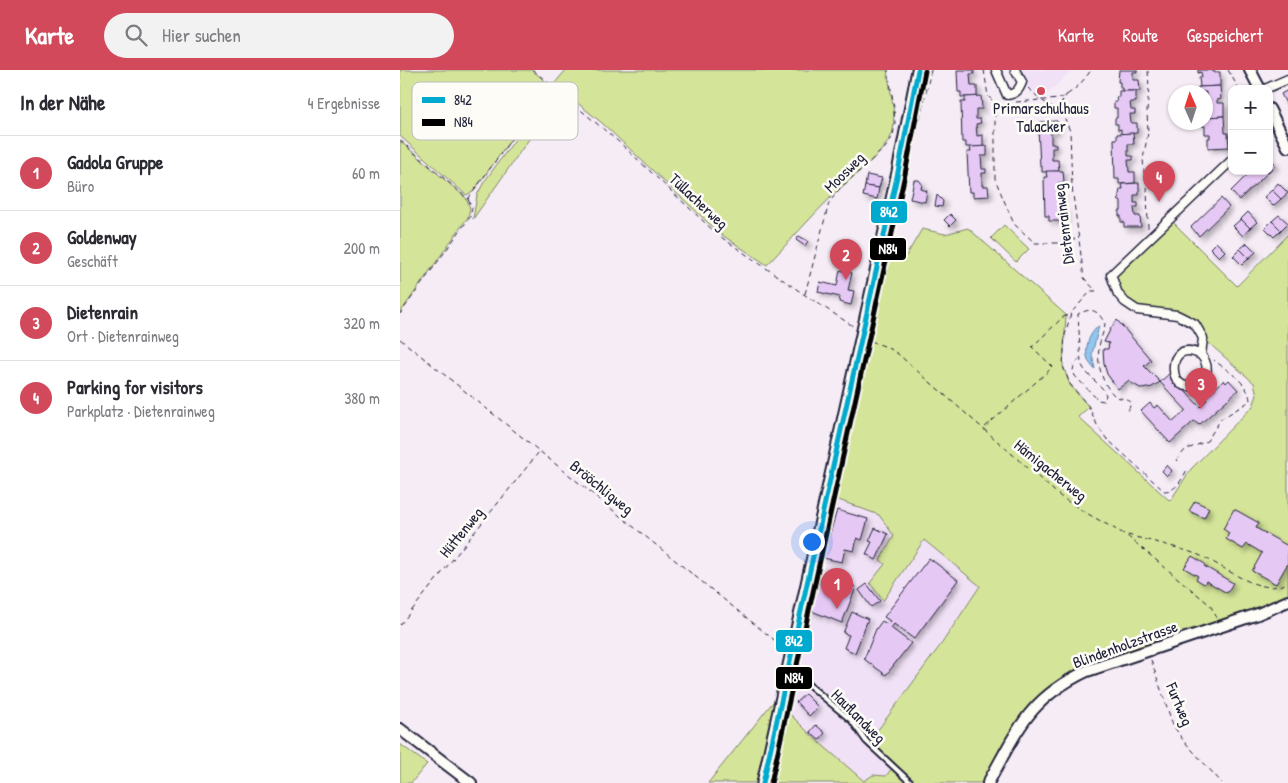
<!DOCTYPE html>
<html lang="de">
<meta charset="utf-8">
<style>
:root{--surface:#fff;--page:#f2f2f3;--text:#2b2b33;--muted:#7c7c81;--line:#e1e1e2;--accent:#d1495b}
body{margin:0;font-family:"Patrick Hand",sans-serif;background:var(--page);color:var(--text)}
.controls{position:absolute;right:15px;top:15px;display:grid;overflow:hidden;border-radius:10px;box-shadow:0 1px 4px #0004}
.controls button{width:45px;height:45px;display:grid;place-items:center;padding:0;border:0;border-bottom:1px solid var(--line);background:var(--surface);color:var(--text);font:25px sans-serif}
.compass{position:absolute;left:768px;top:15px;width:45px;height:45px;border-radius:50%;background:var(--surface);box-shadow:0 1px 4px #0004;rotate:357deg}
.you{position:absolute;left:411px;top:471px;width:18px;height:18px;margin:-12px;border:4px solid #fff;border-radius:50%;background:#1a73e8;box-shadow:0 0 0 8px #1a73e833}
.badge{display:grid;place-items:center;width:32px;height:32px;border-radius:50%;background:var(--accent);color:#fff;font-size:16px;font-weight:700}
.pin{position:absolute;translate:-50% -41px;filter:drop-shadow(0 1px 2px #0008)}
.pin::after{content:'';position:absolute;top:26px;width:18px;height:15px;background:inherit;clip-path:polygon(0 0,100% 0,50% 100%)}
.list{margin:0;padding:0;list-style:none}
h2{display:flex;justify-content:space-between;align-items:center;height:65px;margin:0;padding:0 20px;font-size:21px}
h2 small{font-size:16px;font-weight:400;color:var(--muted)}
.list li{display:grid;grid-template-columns:32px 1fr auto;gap:15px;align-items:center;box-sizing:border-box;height:75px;padding:0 20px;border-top:1px solid var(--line)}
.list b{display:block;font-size:19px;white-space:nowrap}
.list p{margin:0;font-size:16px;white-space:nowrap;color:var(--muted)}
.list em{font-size:16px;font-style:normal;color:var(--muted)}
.icon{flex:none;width:28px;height:28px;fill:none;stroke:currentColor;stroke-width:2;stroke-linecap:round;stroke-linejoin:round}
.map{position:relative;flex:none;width:888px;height:713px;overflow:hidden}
header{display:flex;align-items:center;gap:30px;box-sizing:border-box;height:70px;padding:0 25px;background:var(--accent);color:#fff}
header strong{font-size:24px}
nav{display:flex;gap:28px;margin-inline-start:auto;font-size:18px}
.search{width:350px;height:45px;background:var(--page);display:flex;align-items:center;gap:12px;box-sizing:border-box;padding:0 18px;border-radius:28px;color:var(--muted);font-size:19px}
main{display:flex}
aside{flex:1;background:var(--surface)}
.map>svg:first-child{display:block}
.built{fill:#f1e1f6}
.green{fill:#d4e498;stroke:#7b836a}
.water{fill:#91c6ef;stroke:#6584a7}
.building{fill:#e6c8f5;stroke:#22223b;filter:url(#shadow)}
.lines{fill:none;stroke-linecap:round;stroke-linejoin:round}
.service-casing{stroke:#22223b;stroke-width:8}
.minor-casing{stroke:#22223b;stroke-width:11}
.tertiary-casing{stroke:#22223b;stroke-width:14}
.secondary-casing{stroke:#22223b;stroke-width:15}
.path{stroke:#22223b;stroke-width:1;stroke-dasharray:5 4;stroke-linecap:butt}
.service{stroke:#fdfcf7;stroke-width:4}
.minor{stroke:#fdfcf7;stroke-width:8}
.tertiary{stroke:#fdfcf7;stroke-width:10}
.secondary{stroke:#fdfcf7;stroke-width:11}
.bus-1-casing{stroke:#fdfcf7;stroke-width:9}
.bus-2-casing{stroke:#fdfcf7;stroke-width:9}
.bus-1{stroke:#00a9ce;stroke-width:5}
.bus-2{stroke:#000;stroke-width:5}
.poi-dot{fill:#d1495b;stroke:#fdfcf7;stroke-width:2}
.labels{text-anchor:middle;stroke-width:5;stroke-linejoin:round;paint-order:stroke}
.poi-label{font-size:16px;fill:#22223b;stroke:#fdfcf7}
.street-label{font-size:16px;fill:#22223b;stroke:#fdfcf7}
.key{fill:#fdfcf7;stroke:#bbbbbf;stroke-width:1}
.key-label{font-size:14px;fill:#22223b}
.line-badge{stroke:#fdfcf7;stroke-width:2}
.badge-label{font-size:14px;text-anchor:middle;font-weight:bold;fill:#fff}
</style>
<header>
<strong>Karte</strong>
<div class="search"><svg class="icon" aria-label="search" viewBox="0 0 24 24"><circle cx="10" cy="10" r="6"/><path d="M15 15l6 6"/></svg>Hier suchen</div>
<nav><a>Karte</a><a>Route</a><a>Gespeichert</a></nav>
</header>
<main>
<aside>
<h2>In der Nähe<small>4 Ergebnisse</small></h2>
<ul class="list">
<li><span class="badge">1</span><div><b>Gadola Gruppe</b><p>Büro</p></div><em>60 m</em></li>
<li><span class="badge">2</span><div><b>Goldenway</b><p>Geschäft</p></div><em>200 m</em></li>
<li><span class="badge">3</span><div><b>Dietenrain</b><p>Ort · Dietenrainweg</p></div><em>320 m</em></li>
<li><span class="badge">4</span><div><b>Parking for visitors</b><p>Parkplatz · Dietenrainweg</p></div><em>380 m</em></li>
</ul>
</aside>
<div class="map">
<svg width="888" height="713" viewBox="0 0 888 713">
<defs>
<filter id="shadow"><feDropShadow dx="3.5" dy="3.5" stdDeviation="2.5" flood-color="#0004"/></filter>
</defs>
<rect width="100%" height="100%" fill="#f6ecf6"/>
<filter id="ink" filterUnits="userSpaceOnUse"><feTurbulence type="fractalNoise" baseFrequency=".02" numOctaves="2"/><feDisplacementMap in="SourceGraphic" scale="10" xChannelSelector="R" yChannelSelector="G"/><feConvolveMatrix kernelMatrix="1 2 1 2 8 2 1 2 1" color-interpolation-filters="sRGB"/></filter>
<g filter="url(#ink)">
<g class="built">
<path d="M615,0H672L641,30L622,12Z"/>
<path d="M436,429L479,445L495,466L480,489L486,494L484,531L524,470L580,515L541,573L466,676L492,699L486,706L473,705L464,712L412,666L389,643L424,466L431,450Z"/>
</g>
<g class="green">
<path d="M0,0H132L145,11L147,19L73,122L66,125L0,66Z"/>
<path d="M166,0H487C490,19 496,42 493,61C489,80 447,111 433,125C410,148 389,172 367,195L319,163L202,53L154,14Z"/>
<path d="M155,22L160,25L73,149L77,125L84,112L149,23Z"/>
<path d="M0,71L66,128L70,138L68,147L0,243Z"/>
<path d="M769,148L837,216L888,164V531L687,601L638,633L588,713H373L389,643L412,666L464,711L473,705L486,706L492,698L466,676L542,573L580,516L524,470L483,531L470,513L485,494L480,490L494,466L479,445L436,429L490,184L506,186L522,159L545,164L568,158L666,245L663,296L670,315L689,337L678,347L770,431L791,399L853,336L857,325L854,313L803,268L795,254L777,245L754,243L725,232L711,205Z"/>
<path d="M604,155L629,179L616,192L591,168Z"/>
<path d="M377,627L358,713H308Z"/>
<path d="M0,674L27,694L11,713H0Z"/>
</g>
<path class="water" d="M699,256L692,284L695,299C681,289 686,265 699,256Z"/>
<g class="building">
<path d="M557,0H574V4H570L571,16H577V27H561V22H558Z"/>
<path d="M719,0H737V2H733V10H739L740,21H722V18H720V12H718Z"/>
<path d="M798,0H813V2H820V16L800,17L799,7H802L801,2L798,3Z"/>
<path d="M820,16L821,29L817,30V33H824V46L806,47V22H798V17Z"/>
<path d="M888,20V37L881,24Z"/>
<path d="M719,21H736V32H730L731,40H735V44H730L731,53H737V63L721,64V59L718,60V54H715V48H717V38H714V32H717L716,27H719Z"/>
<path d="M581,26L582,39H576V49H580L581,53L576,54L577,66L583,65V77H566V72H562L561,32H565V27Z"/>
<path d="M824,46L825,63H828L829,77L808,78V68H810V64H805V56H802V52H806V47Z"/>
<path d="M657,51V61L651,62V74H656V78H652V90H658L659,101L642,102V96H640L638,57H640V52Z"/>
<path d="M733,63L734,74H728V86H733V90H728L729,102H735V113L719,114V109H715L714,69H717V64Z"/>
<path d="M587,76V86H581L582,99H586V103H582V116H588L589,126L573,127V122H569L567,82H571L570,77Z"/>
<path d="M869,87L876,95L839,130L831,121L851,101H869Z"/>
<path d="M646,101H663L664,112L658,113V124H662V128H658L659,140H665V151H649V146H645L644,107H647Z"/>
<path d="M467,105L482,108L479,118L465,116Z"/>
<path d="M514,110H519L522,114L521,119L527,121L525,132L510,129Z"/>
<path d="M739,113V125H734V133H738V137H734L735,146H740L741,157H724V152H721V146H719V141H721V131H718L720,119H723L722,114Z"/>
<path d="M878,113L888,123L881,129L872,120Z"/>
<path d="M465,116L479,118L477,129L463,126Z"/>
<path d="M872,120L881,129L873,136L864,127Z"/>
<path d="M537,125L543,131L542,137L535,136Z"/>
<path d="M821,128L829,137L799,166L791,157Z"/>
<path d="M848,142L857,152L850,158L841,149Z"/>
<path d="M550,144L556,150L550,156L544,150Z"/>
<path d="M879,145L888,153L881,160L872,151Z"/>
<path d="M841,149L850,158L843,166L833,156Z"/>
<path d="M872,151L881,160L874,167L865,158Z"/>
<path d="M399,166L408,171L405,176L396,170Z"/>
<path d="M816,172L825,181L819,187L810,178Z"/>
<path d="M847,173L856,182L849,188L840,179Z"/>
<path d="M840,179L849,188L842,195L833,186Z"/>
<path d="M440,200L452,203L448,220L454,221L451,235L439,232L440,227L418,222L420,212L437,216Z"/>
<path d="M717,250L751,290L744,296L760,312L752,317L742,319L728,311L718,319L707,304L704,294L703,279H708L709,273L704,272L711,258Z"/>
<path d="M769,304L800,337L807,330L805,328L824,310L826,313L829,310L838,320L799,355L794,351L770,373L741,341L750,333L754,338L758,335L773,352L786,340L760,312Z"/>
<path d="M767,395L772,401L767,406L762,401Z"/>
<path d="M795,431L809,438L804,448L789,441Z"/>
<path d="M834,439L859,453L856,458L888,476V493L876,514L852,501L862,483L847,474L843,479L826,469L829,463L823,459Z"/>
<path d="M437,440L468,449L462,470L457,468L454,481L445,479L442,492L423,488Z"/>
<path d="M475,458L488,464L476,490L466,484L472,472L469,471Z"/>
<path d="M792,486L805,494L804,496L833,513L827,523L806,511L804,514L796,509L798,506L784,498Z"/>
<path d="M529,488L558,510L514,569L494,554L491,558L511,573L486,605L464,589L476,559L482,551L487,554L490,551L484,547Z"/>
<path d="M423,504L456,517L442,553L409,540Z"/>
<path d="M467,514L480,531L471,537L459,520Z"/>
<path d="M452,542L468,549L455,583L444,578L449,565L443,563Z"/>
<path d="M405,624L418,637L409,646L396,632Z"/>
<path d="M416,655L425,663L419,670L410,662Z"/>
</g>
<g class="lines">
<g class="service-casing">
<path id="service" d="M390,601L397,605L452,651L466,671L511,713"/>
</g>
<g class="minor-casing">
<g id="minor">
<path d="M596,0L607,25C616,24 619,20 622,12L615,0"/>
<path d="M865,19L888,9"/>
<path d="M801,285C763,264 767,333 799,312C810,306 808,293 801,285L803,268L795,254L777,245L737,240L725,232L718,224L711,205L832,90"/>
</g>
</g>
<g class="tertiary-casing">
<g id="tertiary">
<path d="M850,0L860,19"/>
<path d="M869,39L888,77"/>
<path d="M0,659L71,713"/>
<path d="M588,713C618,660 628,629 687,601L858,544L888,531"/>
</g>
</g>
<g class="secondary-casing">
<path id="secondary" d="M363,713L498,102L518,0"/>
</g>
<g class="path">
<path d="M133,0L220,73L318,165L405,225L453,256"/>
<path d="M584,0L588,26L595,33V109L614,154L635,173H658L679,168"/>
<path d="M828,0L839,19"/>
<path d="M628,18L641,30C646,30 652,30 657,29C670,26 684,11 691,0"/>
<path d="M616,32L641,30L654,38L665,49L670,61L672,117L684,208L696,221H691L671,243L665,265L663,296L670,314L689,337L698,357L706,368L764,421C778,421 782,408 788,398"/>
<path d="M595,33H604"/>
<path d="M660,44L661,34L667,24"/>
<path d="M516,66L531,0"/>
<path d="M0,70L68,129L72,138L70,147L0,244"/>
<path d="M68,129L149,17"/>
<path d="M748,158L747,113L744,102L743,89L748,63L747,41L749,19L748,0"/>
<path d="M405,224L429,133L440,118L485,78L493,66L495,52L494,37L488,0"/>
<path d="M0,269L383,577"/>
<path d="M471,271L489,278L498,284L661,427L688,444L726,465L810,535L817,548"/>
<path d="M680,289L675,293L673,300L675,306L698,330L704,331L706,325L703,319L686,302L681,294L678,244C692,237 698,240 705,254C704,262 700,269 699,277C697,293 701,313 714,325C718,329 726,328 731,332L728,342"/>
<path d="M585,357L653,297L632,277L663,247L671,244"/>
<path d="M776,391L785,380L807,371L821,349L850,331C849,312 827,301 814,290"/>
<path d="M728,465C750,471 774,476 796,484C822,493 861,530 888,512"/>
<path d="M0,555L139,382"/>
<path d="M751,590L773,655L783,670L822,713"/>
</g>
<use href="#service" class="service"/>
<use href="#minor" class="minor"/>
<use href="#tertiary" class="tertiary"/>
<use href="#secondary" class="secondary"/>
<g class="bus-1-casing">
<path id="bus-1" d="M363,713L498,102L518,0"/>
</g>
<g class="bus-2-casing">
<path id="bus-2" d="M371,713L505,104L525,1"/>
</g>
<use href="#bus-1" class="bus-1"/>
<use href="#bus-2" class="bus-2"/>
</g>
</g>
<circle class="poi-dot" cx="641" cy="21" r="5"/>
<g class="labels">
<g class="poi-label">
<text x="641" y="44">Primarschulhaus<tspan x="641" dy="18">Talacker</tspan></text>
</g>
<g class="street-label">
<text transform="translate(444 102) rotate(-45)" y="6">Moosweg</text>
<text transform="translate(299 131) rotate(43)" y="6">Tüllacherweg</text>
<text transform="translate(663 154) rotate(-97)" y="6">Dietenrainweg</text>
<text transform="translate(651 400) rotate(39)" y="6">Hämigacherweg</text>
<text transform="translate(202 417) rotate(39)" y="6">Brööchligweg</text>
<text transform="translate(61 462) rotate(-51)" y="6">Hüttenweg</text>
<text transform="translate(725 574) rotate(-20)" y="6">Blindenholzstrasse</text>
<text transform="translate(780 634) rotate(67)" y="6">Furtweg</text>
<text transform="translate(459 646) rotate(45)" y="6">Hauflandweg</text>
</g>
</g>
<rect x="12" y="12" width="166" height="58" rx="8" class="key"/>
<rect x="22" y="27" width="23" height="6" fill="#00a9ce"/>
<rect x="22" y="49" width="23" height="7" fill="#000"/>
<g class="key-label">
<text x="54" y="35">842</text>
<text x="54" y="57">N84</text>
</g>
<g class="line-badge">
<rect x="470" y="130" width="38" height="24" rx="5" fill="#00a9ce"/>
<rect x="469" y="167" width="38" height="24" rx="5" fill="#000"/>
<rect x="375" y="559" width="38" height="24" rx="5" fill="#00a9ce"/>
<rect x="375" y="596" width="38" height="24" rx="5" fill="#000"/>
</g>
<g class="badge-label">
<text x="489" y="147">842</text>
<text x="488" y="184">N84</text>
<text x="394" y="576">842</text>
<text x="394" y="613">N84</text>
</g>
</svg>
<div class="controls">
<button>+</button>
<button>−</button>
</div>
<svg class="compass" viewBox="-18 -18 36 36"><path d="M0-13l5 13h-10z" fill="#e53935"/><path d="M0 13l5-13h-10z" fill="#7c7c81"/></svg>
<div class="you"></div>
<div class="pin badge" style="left:437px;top:539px">1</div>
<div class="pin badge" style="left:446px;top:210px">2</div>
<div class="pin badge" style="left:801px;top:339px">3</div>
<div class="pin badge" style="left:759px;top:132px">4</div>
</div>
</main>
